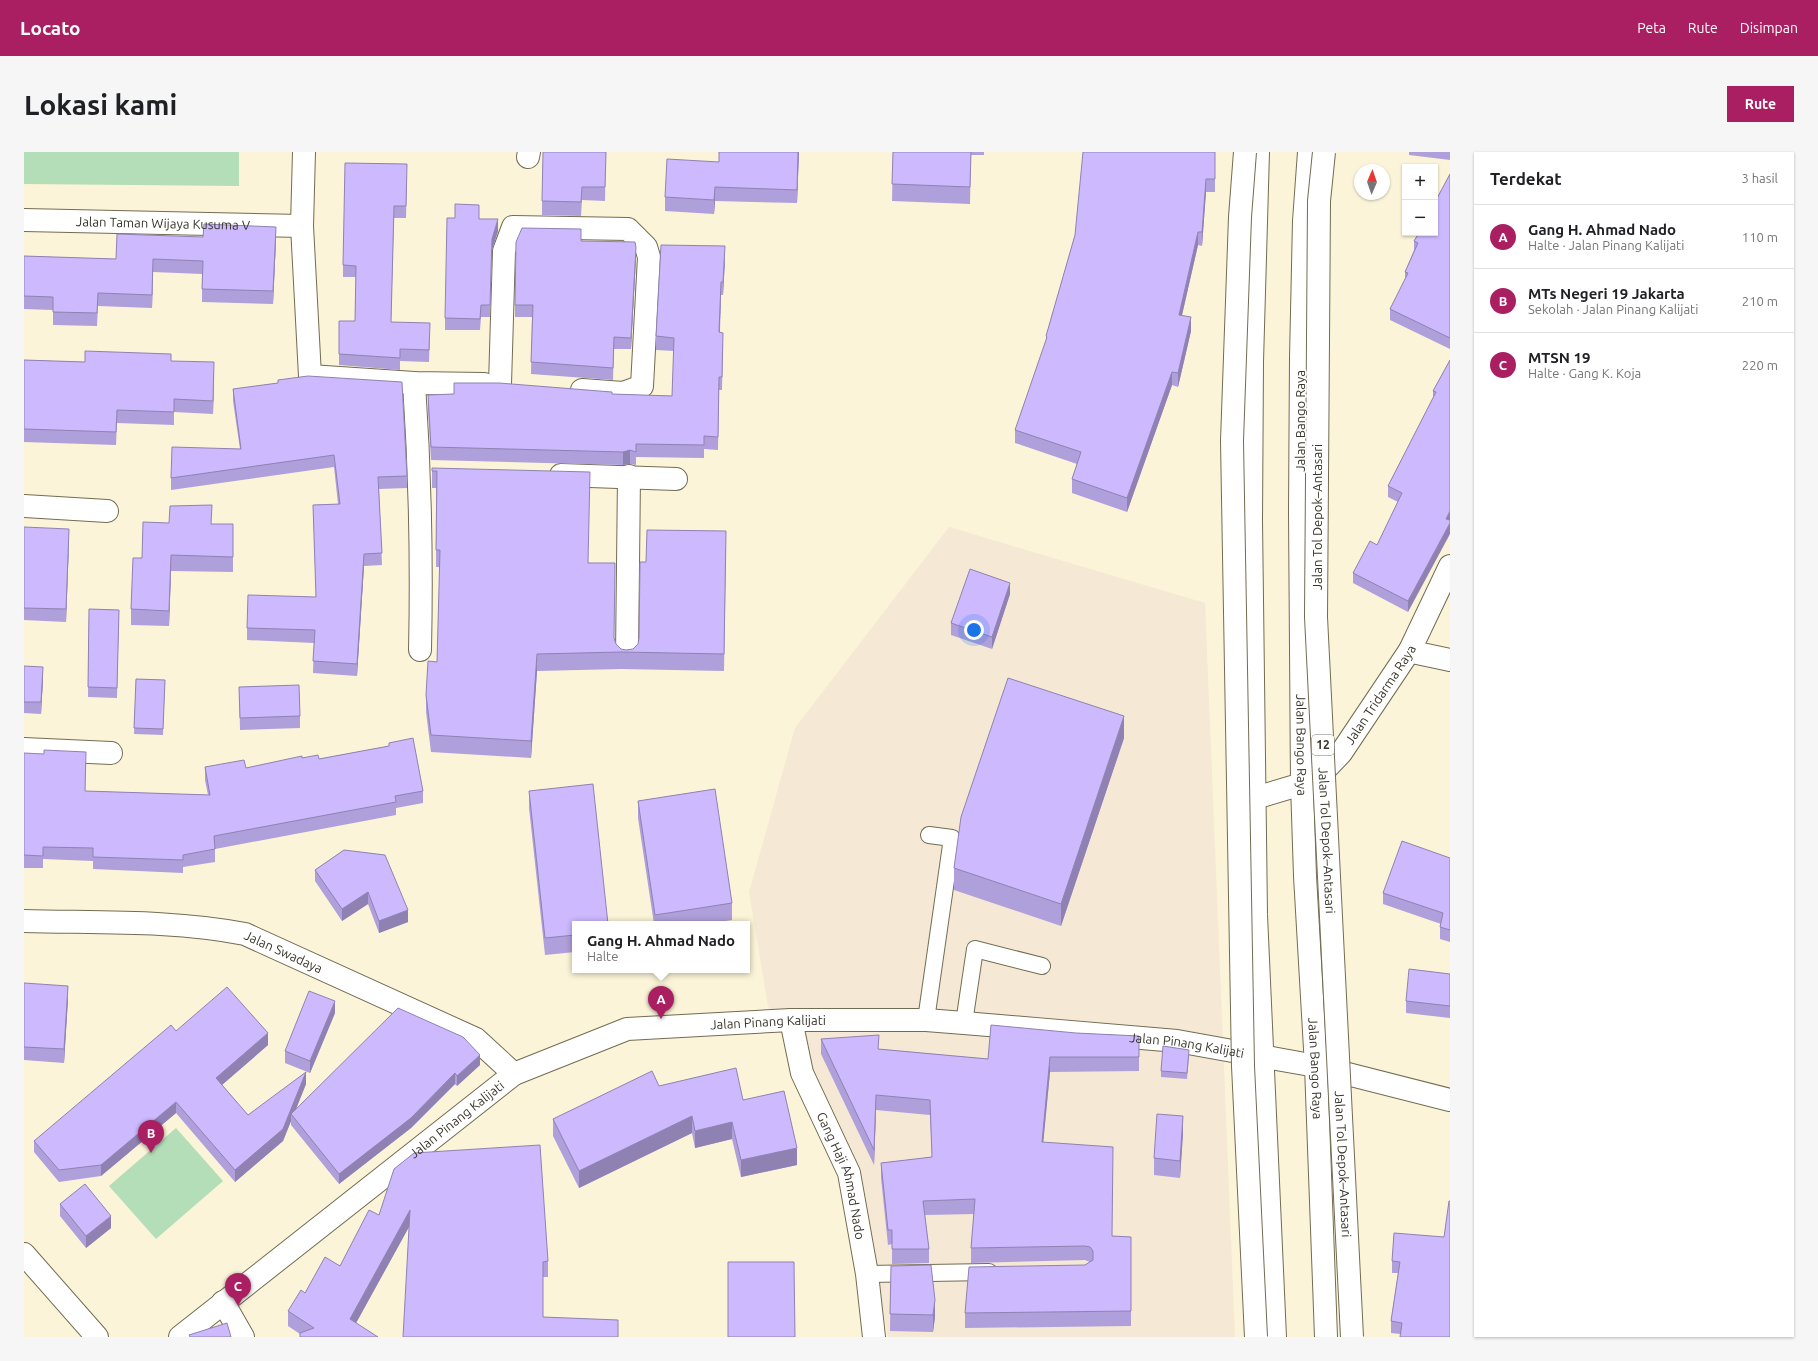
<!DOCTYPE html>
<html lang="id">
<meta charset="utf-8">
<style>
:root{--surface:#fff;--page:#f6f6f6;--text:#202124;--muted:#757577;--line:#e0e0e0;--accent:#a91f62}
body{margin:0;font-family:Ubuntu,sans-serif;background:var(--page);color:var(--text)}
.controls{position:absolute;right:12px;top:12px;display:grid;overflow:hidden;border-radius:0px;box-shadow:0 1px 3px #0004}
.controls button{width:36px;height:36px;display:grid;place-items:center;padding:0;border:0;border-bottom:1px solid var(--line);background:var(--surface);color:var(--text);font:20px sans-serif}
.compass{position:absolute;left:1330px;top:12px;width:36px;height:36px;border-radius:50%;background:var(--surface);box-shadow:0 1px 3px #0004;rotate:2deg}
.you{position:absolute;left:950px;top:478px;width:14px;height:14px;margin:-10px;border:3px solid #fff;border-radius:50%;background:#1a73e8;box-shadow:0 0 0 6px #1a73e833}
.badge{display:grid;place-items:center;width:26px;height:26px;border-radius:50%;background:var(--accent);color:#fff;font-size:13px;font-weight:700}
.pin{position:absolute;translate:-50% -33px;filter:drop-shadow(0 1px 2px #0008)}
.pin::after{content:'';position:absolute;top:21px;width:14px;height:12px;background:inherit;clip-path:polygon(0 0,100% 0,50% 100%)}
.popup{position:absolute;left:548px;top:769px;width:178px;height:52px;box-sizing:border-box;display:grid;place-content:center;border-radius:0px;background:var(--surface);filter:drop-shadow(0 1px 3px #0005);font-size:13px;white-space:nowrap;color:var(--muted)}
.popup b{font-size:15px;color:var(--text)}
.popup::after{content:'';position:absolute;left:50%;top:100%;margin-left:-8px;border:8px solid transparent;border-top-color:var(--surface)}
.list{margin:0;padding:0;list-style:none}
h2{display:flex;justify-content:space-between;align-items:center;height:52px;margin:0;padding:0 16px;font-size:17px}
h2 small{font-size:13px;font-weight:400;color:var(--muted)}
.list li{display:grid;grid-template-columns:26px 1fr auto;gap:12px;align-items:center;box-sizing:border-box;height:64px;padding:0 16px;border-top:1px solid var(--line)}
.list b{display:block;font-size:15px;white-space:nowrap}
.list p{margin:0;font-size:13px;white-space:nowrap;color:var(--muted)}
.list em{font-size:13px;font-style:normal;color:var(--muted)}
.map{position:relative;flex:none;width:1426px;height:1185px;overflow:hidden;border-radius:0px}
header{display:flex;align-items:center;gap:24px;box-sizing:border-box;height:56px;padding:0 20px;background:var(--accent);color:#fff}
header strong{font-size:19px}
nav{display:flex;gap:22px;margin-inline-start:auto;font-size:14px}
.intro{display:flex;align-items:center;justify-content:space-between;box-sizing:border-box;height:96px;padding:0 24px}
h1{margin:0;font-size:28px}
.button{padding:10px 18px;border-radius:0px;background:var(--accent);color:#fff;font-size:14px;font-weight:700}
main{display:flex;gap:24px;padding:0 24px}
aside{flex:1;background:var(--surface);border-radius:0px;box-shadow:0 1px 3px #0004}
.map>svg:first-child{display:block}
.commercial{fill:#f5e8d4}
.green{fill:#b4deb7}
.lines{fill:none;stroke-linecap:round;stroke-linejoin:round}
.service-casing{stroke:#726c53;stroke-width:18}
.minor-casing{stroke:#726c53;stroke-width:24}
.tertiary-casing{stroke:#726c53;stroke-width:24}
.service{stroke:#fff;stroke-width:16}
.minor{stroke:#fff;stroke-width:22}
.tertiary{stroke:#fff;stroke-width:22}
.motorway-bridge-casing{stroke:#726c53;stroke-width:24;stroke-linecap:butt}
.motorway-bridge{stroke:#fff;stroke-width:22}
.wall{fill:#af9fda}
.shaded-wall{fill:#8f82b2}
.building{fill:#ccb9fe;stroke:#8f82b2}
.labels{text-anchor:middle;stroke-width:3.5;stroke-linejoin:round;paint-order:stroke}
.shield{fill:#fff;stroke:#74726b;stroke-width:1}
.shield-label{font-size:12px;font-weight:bold;fill:#38362b}
.street-label{font-size:13px;fill:#38362b;stroke:#fff}
</style>
<header>
<strong>Locato</strong>
<nav><a>Peta</a><a>Rute</a><a>Disimpan</a></nav>
</header>
<div class="intro"><h1>Lokasi kami</h1><a class="button">Rute</a></div>
<main>
<div class="map">
<svg width="1426" height="1185" viewBox="0 0 1426 1185">
<rect width="100%" height="100%" fill="#fbf4d8"/>
<path class="commercial" d="M925,375L1181,451L1211,1185H864L832,1011L744,854L725,740L771,576Z"/>
<g class="green">
<path d="M0,0H215V34L0,32Z"/>
<path d="M152,976L199,1029L132,1087L85,1034Z"/>
</g>
<g class="lines">
<g class="service-casing">
<g id="service">
<path d="M902,868L928,686L905,683"/>
<path d="M940,871L951,797L1018,814"/>
<path d="M843,1122L965,1120"/>
</g>
</g>
<g class="minor-casing">
<g id="minor">
<path d="M280,0L278,74L286,224L390,231L460,232"/>
<path d="M504,5L505,0"/>
<path id="s1" d="M0,68L278,74"/>
<path d="M390,231C396,320 398,409 396,498"/>
<path d="M476,232L480,99L489,75L604,77L622,95L625,105L618,234L599,241L558,238"/>
<path d="M537,323L652,327"/>
<path d="M0,354L83,359"/>
<path d="M1386,498L1393,501L1426,508"/>
<path d="M603,503L605,324"/>
<path d="M0,597L87,601"/>
<path id="s2" d="M1231,646L1278,632L1295,624L1317,601L1386,498L1426,414"/>
<path id="s3" d="M0,769C74,771 149,768 221,782L452,887L490,922"/>
<path id="s4" d="M767,868L778,921L825,1021L843,1122L850,1185"/>
<path d="M0,1102L73,1185"/>
<path d="M199,1150L219,1185"/>
<path id="s5" d="M156,1185L490,922L603,877L767,868H902L940,871L1153,889L1292,914L1426,948"/>
</g>
</g>
<g class="tertiary-casing">
<g id="tertiary">
<path d="M1234,0L1228,210L1227,369L1232,763L1251,1185"/>
<path id="s6" d="M1285,0L1280,69L1277,206L1276,360L1278,632L1281,724L1292,914L1302,1185"/>
</g>
</g>
<use href="#service" class="service"/>
<use href="#minor" class="minor"/>
<use href="#tertiary" class="tertiary"/>
<g class="motorway-bridge-casing">
<g id="motorway-bridge">
<path d="M1221,0L1216,65L1208,289L1219,914L1232,1185"/>
<path id="s7" d="M1300,0L1295,49L1292,465L1328,1185"/>
</g>
</g>
<use href="#motorway-bridge" class="motorway-bridge"/>
</g>
<g class="wall">
<path d="M582,0L581,49L558,48L557,64L518,63V49Z"/>
<path d="M695,0H775L773,51L691,49L690,62L641,59V45L695,10Z"/>
<path d="M869,0H960V3H947L946,52L868,49Z"/>
<path d="M1191,0V40H1182L1178,94L1174,93L1158,163L1167,179L1154,235L1148,233L1103,360L1048,341V327L1053,312L991,291V278L1022,189V184L1051,83Z"/>
<path d="M1385,0H1426V8L1385,3Z"/>
<path d="M1426,22V197L1366,168V157L1381,128V120L1390,98V89Z"/>
<path d="M383,24L382,66H370L367,170L406,182L405,210L376,209V218L315,213V169H331L332,125H319V113Z"/>
<path d="M455,67L474,79L468,98L466,165H457L456,178H421V166Z"/>
<path d="M252,88L249,152L178,150V122L129,120L128,156L74,154L73,174L29,173V158L0,157V104L92,107Z"/>
<path d="M557,89L612,106L607,197H590L589,228L507,222L508,165H491V153Z"/>
<path d="M701,107L699,143H697L696,180L699,194L698,238H695L694,298L680,297V306L612,305V313L606,312L599,313L407,308L404,256V243L588,242L648,244L650,199L632,198V184Z"/>
<path d="M0,208L61,210L147,209L190,223L189,262L150,260V273L93,271L92,293L0,290Z"/>
<path d="M1426,208L1384,460L1329,431V421L1353,393L1374,350L1364,345V334L1409,246V239Z"/>
<path d="M254,228L383,324V336L355,337L358,413L340,414L333,524L289,521L290,491L223,488V476L292,445L289,353L314,352L310,315L147,338V326L216,297L209,249V237L254,231Z"/>
<path d="M408,316L565,411L592,492L597,497L602,498L609,497L614,492L615,486L622,410L702,396L700,519L597,517L513,519L507,606L407,600L402,560V543L413,510L416,415H412V336H408Z"/>
<path d="M188,372H209V420L147,419L145,474L107,473V457L118,406Z"/>
<path d="M0,375L45,389L42,470L0,468Z"/>
<path d="M986,442L968,497L927,483V471Z"/>
<path d="M65,457L95,458L93,546L64,545Z"/>
<path d="M0,514L19,527L17,562L0,561Z"/>
<path d="M112,527L141,528L139,583L110,582Z"/>
<path d="M215,535L276,564V576L216,578Z"/>
<path d="M1100,586L1037,774L930,738V716Z"/>
<path d="M365,591L399,639V651L372,656V663L191,697V710L159,715V721L69,717V709L19,707V716H0V601L62,612L61,639L184,643L181,628V615L222,616L278,606L295,607L365,594Z"/>
<path d="M505,639L551,772V800L521,803L505,656Z"/>
<path d="M614,649L708,751V768L682,772H630L614,666Z"/>
<path d="M320,698L384,770L355,781L344,752L318,769L291,729V718Z"/>
<path d="M1426,706V790L1416,787V775L1417,772L1359,752V741Z"/>
<path d="M1426,822V866L1382,861V849Z"/>
<path d="M0,831L44,847L40,911L0,908Z"/>
<path d="M311,861L286,921L261,911V899Z"/>
<path d="M152,879L244,893L198,933L224,963L282,932L271,958L456,913L433,934L431,932L387,976L315,1032L267,973V969L259,989L211,1030L152,961L77,1024L35,1030L10,1000V989Z"/>
<path d="M1052,881L1115,884V919L1026,920L1019,990L1088,1084L1107,1085V1174L941,1176V1161L1061,1113L1066,1110L1061,1108L947,1111V1096L950,1062L901,1063L905,1097V1111L868,1112V1092L864,1093L857,1026V1011L908,1005L906,963L852,958L850,1013L797,902V887L855,897L964,907Z"/>
<path d="M1165,904L1163,927L1137,925V919Z"/>
<path d="M635,934L719,948L773,1013L717,1025L708,987L671,996L668,981L555,1036L529,984V967Z"/>
<path d="M1159,981L1156,1026L1130,1023V1006Z"/>
<path d="M36,1052L87,1076L62,1096L36,1064Z"/>
<path d="M355,1063L524,1109V1125H519L385,1075L332,1171L276,1182L264,1174V1159L281,1141L316,1114Z"/>
<path d="M1370,1081L1426,1185L1376,1182L1367,1181V1169L1374,1121H1368V1109Z"/>
<path d="M867,1114L911,1165L909,1180L866,1179Z"/>
</g>
<g class="shaded-wall">
<path d="M774,0H775L773,51V38Z"/>
<path d="M1182,27V40L1178,94V80Z"/>
<path d="M691,35V49L690,62V48Z"/>
<path d="M474,67V79L468,98L466,165L468,87Z"/>
<path d="M252,75V88L249,152V139Z"/>
<path d="M1174,80V93L1155,176V163Z"/>
<path d="M701,94V107L699,143V130Z"/>
<path d="M612,95V106L607,197V186Z"/>
<path d="M129,107V120L128,156V143Z"/>
<path d="M697,130V143L695,194V180Z"/>
<path d="M1167,165V179L1154,235V221Z"/>
<path d="M190,210V223L189,262V249Z"/>
<path d="M1148,220V233L1103,360V346Z"/>
<path d="M606,298V312L599,313V300Z"/>
<path d="M1426,359V370L1422,367Z"/>
<path d="M1426,371V382L1384,460V449Z"/>
<path d="M45,377V389L42,470V457Z"/>
<path d="M340,402V414L333,524V512Z"/>
<path d="M147,403V419L145,474V459Z"/>
<path d="M986,431V442L968,497V485Z"/>
<path d="M513,502V519L507,606V589Z"/>
<path d="M19,515V527L17,562V550Z"/>
<path d="M1100,564V586L1037,774V752Z"/>
<path d="M344,740V752L318,769V757Z"/>
<path d="M384,758V770L355,781V769Z"/>
<path d="M44,834V847L40,911V897Z"/>
<path d="M311,849V861L286,921V909Z"/>
<path d="M244,881V893L192,938V926Z"/>
<path d="M456,903V913L433,934V924Z"/>
<path d="M1026,905V920L1018,1004V990Z"/>
<path d="M282,920V932L269,965L267,962V969L259,989L211,1030V1018Z"/>
<path d="M431,921V932L387,976L315,1032V1022Z"/>
<path d="M852,943V958L850,1013V998Z"/>
<path d="M152,950V961L77,1024V1013Z"/>
<path d="M668,964V981L555,1036V1019Z"/>
<path d="M1159,964V981L1156,1026V1009Z"/>
<path d="M708,970V987L671,996V979Z"/>
<path d="M773,996V1013L717,1025V1008Z"/>
<path d="M386,1058V1073L326,1182V1167Z"/>
<path d="M87,1064V1076L62,1096V1084Z"/>
<path d="M911,1148V1165L909,1180V1163Z"/>
</g>
<g class="building">
<path d="M519,0H582L581,35H558L557,50L518,49Z"/>
<path d="M695,0H774L773,38L691,35L690,48L641,45L643,7L695,10Z"/>
<path d="M869,0H947L946,35L868,32Z"/>
<path d="M1059,0H1191V27H1182L1178,80H1174L1155,163L1167,165L1154,221L1148,220L1103,346L1048,327L1057,300L991,278L1023,185L1022,184L1051,83Z"/>
<path d="M321,11L383,12L382,54H370L367,170L406,171L405,198L376,197V206L315,202V169H331L332,114L319,113Z"/>
<path d="M1426,22V186L1366,157L1384,121L1381,120L1394,91L1390,89L1395,81H1411V50Z"/>
<path d="M431,52L455,53V67H474L468,87L466,153H457L456,167L421,166L423,66H431Z"/>
<path d="M180,72L252,75L249,139L178,137L179,109L129,107L128,143L74,141L73,161L29,160V145L0,144V104L92,107L93,82L179,85Z"/>
<path d="M498,76L557,77V89L611,90L612,95L607,186L590,185L589,216L507,210L509,153H491L492,90Z"/>
<path d="M637,93L701,94L699,130H697L695,180L699,181L698,225H695L694,285L680,284V293L612,292V300L606,298L599,300L407,295L404,243L430,242V231H475L588,240V242L648,244L650,186L632,184Z"/>
<path d="M61,199L147,202V209L190,210L189,249L150,247V260L93,258L92,280L0,277V208L61,210Z"/>
<path d="M1426,208V359L1422,367L1426,368V371L1384,449L1329,421L1346,389L1353,393L1378,341L1364,334L1412,240L1409,239Z"/>
<path d="M284,224L378,230L383,324L354,325L358,401L340,402L333,512L289,509L291,478L223,476L224,443L292,445L289,353L316,352L310,303L147,326L148,295L217,297L209,237L254,231V228Z"/>
<path d="M408,316L566,320L564,411H591L590,486L592,492L597,497L602,498L609,497L614,492L615,486L616,410H622L623,378L702,379L700,502L597,500L513,502L507,589L407,583L402,543L404,509L413,510L416,398H412L413,319H408Z"/>
<path d="M188,353L187,372H209V405L147,403L145,459L107,457L109,406H118L119,370L145,371L146,354Z"/>
<path d="M0,375L45,377L42,457L0,456Z"/>
<path d="M946,417L986,431L968,485L927,471Z"/>
<path d="M65,457L95,458L93,536L64,535Z"/>
<path d="M0,514L19,515L17,550H0Z"/>
<path d="M984,526L1100,564L1037,752L930,716L937,665Z"/>
<path d="M112,527L141,528L139,577L110,576Z"/>
<path d="M275,533L276,564L216,566L215,535Z"/>
<path d="M389,586L399,639L371,644L372,650L190,684L191,697L159,703V708L69,705V696L19,695V704L0,703V601L20,602V598L62,600L61,639L186,643L181,615L220,608L222,616L278,604V606L294,603L295,607L365,594V591Z"/>
<path d="M569,632L584,772H551V783L521,786L505,639Z"/>
<path d="M691,637L708,751L631,763L614,649Z"/>
<path d="M1378,689L1426,706V778L1416,775L1419,761L1359,741Z"/>
<path d="M320,698L361,703L384,758L355,769L344,740L318,757L291,718Z"/>
<path d="M1385,817L1426,822V854L1382,849Z"/>
<path d="M0,831L44,834L40,897L0,895Z"/>
<path d="M203,835L244,881L192,926L224,963L282,920L259,977L211,1018L152,950L77,1013L35,1018L10,989L147,873L152,879Z"/>
<path d="M285,839L311,849L286,909L261,899Z"/>
<path d="M374,856L439,885L456,903L433,924L431,921L387,966L315,1022L267,962Z"/>
<path d="M967,873L1052,881L1115,884V905H1026L1018,990L1089,995L1088,1084L1107,1085V1159L941,1161L945,1115L1061,1113L1069,1108V1099L1066,1095L1061,1094L947,1096L951,1047L899,1049L905,1097H868V1078H864L857,1011L908,1005L906,948L852,943L850,998L797,887L855,883L854,897L964,907Z"/>
<path d="M1139,894L1165,898L1163,921L1137,919Z"/>
<path d="M712,916L719,948L760,939L773,996L717,1008L708,970L671,979L668,964L555,1019L529,967L628,919L635,934Z"/>
<path d="M1133,962L1159,964L1156,1009L1130,1006Z"/>
<path d="M516,993L524,1109L519,1110V1165L594,1168V1185H379L386,1058L326,1167L354,1185H276V1181L290,1176L264,1159L277,1138L281,1141L301,1105L316,1114L345,1058L355,1063L370,1017L390,1001Z"/>
<path d="M61,1032L87,1064L62,1084L36,1052Z"/>
<path d="M1425,1049H1426V1185H1376L1378,1171L1367,1169L1376,1110L1368,1109L1370,1081L1420,1085Z"/>
<path d="M704,1110H770L771,1185H704Z"/>
<path d="M907,1113L911,1148L909,1163L866,1162L867,1114Z"/>
<path d="M203,1171L207,1185H166L165,1183Z"/>
</g>
<g class="labels">
<rect class="shield" x="1288" y="583" width="22" height="20" rx="3"/>
<g class="shield-label">
<text x="1299" y="597">12</text>
</g>
<g class="street-label">
<text dy="5" stroke="none"><textPath href="#s1" startOffset="139">Jalan Taman Wijaya Kusuma V</textPath></text>
<text transform="translate(1276 269) rotate(-90)" y="5">Jalan Bango Raya</text>
<text transform="translate(1293 365) rotate(-90)" y="5">Jalan Tol Depok–Antasari</text>
<text dy="5" stroke="none"><textPath href="#s2" startOffset="170">Jalan Tridarma Raya</textPath></text>
<text dy="5" stroke="none"><textPath href="#s6" startOffset="593">Jalan Bango Raya</textPath></text>
<text dy="5" stroke="none"><textPath href="#s7" startOffset="689">Jalan Tol Depok–Antasari</textPath></text>
<text dy="5" stroke="none"><textPath href="#s3" startOffset="264">Jalan Swadaya</textPath></text>
<text dy="5" stroke="none"><textPath href="#s5" startOffset="688">Jalan Pinang Kalijati</textPath></text>
<text dy="5" stroke="none"><textPath href="#s5" startOffset="1108">Jalan Pinang Kalijati</textPath></text>
<text dy="5" stroke="none"><textPath href="#s6" startOffset="917">Jalan Bango Raya</textPath></text>
<text dy="5" stroke="none"><textPath href="#s5" startOffset="352">Jalan Pinang Kalijati</textPath></text>
<text dy="5" stroke="none"><textPath href="#s7" startOffset="1013">Jalan Tol Depok–Antasari</textPath></text>
<text dy="5" stroke="none"><textPath href="#s4" startOffset="165">Gang Haji Ahmad Nado</textPath></text>
</g>
</g>
</svg>
<div class="controls">
<button>+</button>
<button>−</button>
</div>
<svg class="compass" viewBox="-18 -18 36 36"><path d="M0-13l5 13h-10z" fill="#e53935"/><path d="M0 13l5-13h-10z" fill="#757577"/></svg>
<div class="you"></div>
<div class="pin badge" style="left:637px;top:867px">A</div>
<div class="popup"><b>Gang H. Ahmad Nado</b>Halte</div>
<div class="pin badge" style="left:127px;top:1001px">B</div>
<div class="pin badge" style="left:214px;top:1154px">C</div>
</div>
<aside>
<h2>Terdekat<small>3 hasil</small></h2>
<ul class="list">
<li><span class="badge">A</span><div><b>Gang H. Ahmad Nado</b><p>Halte · Jalan Pinang Kalijati</p></div><em>110 m</em></li>
<li><span class="badge">B</span><div><b>MTs Negeri 19 Jakarta</b><p>Sekolah · Jalan Pinang Kalijati</p></div><em>210 m</em></li>
<li><span class="badge">C</span><div><b>MTSN 19</b><p>Halte · Gang K. Koja</p></div><em>220 m</em></li>
</ul>
</aside>
</main>
